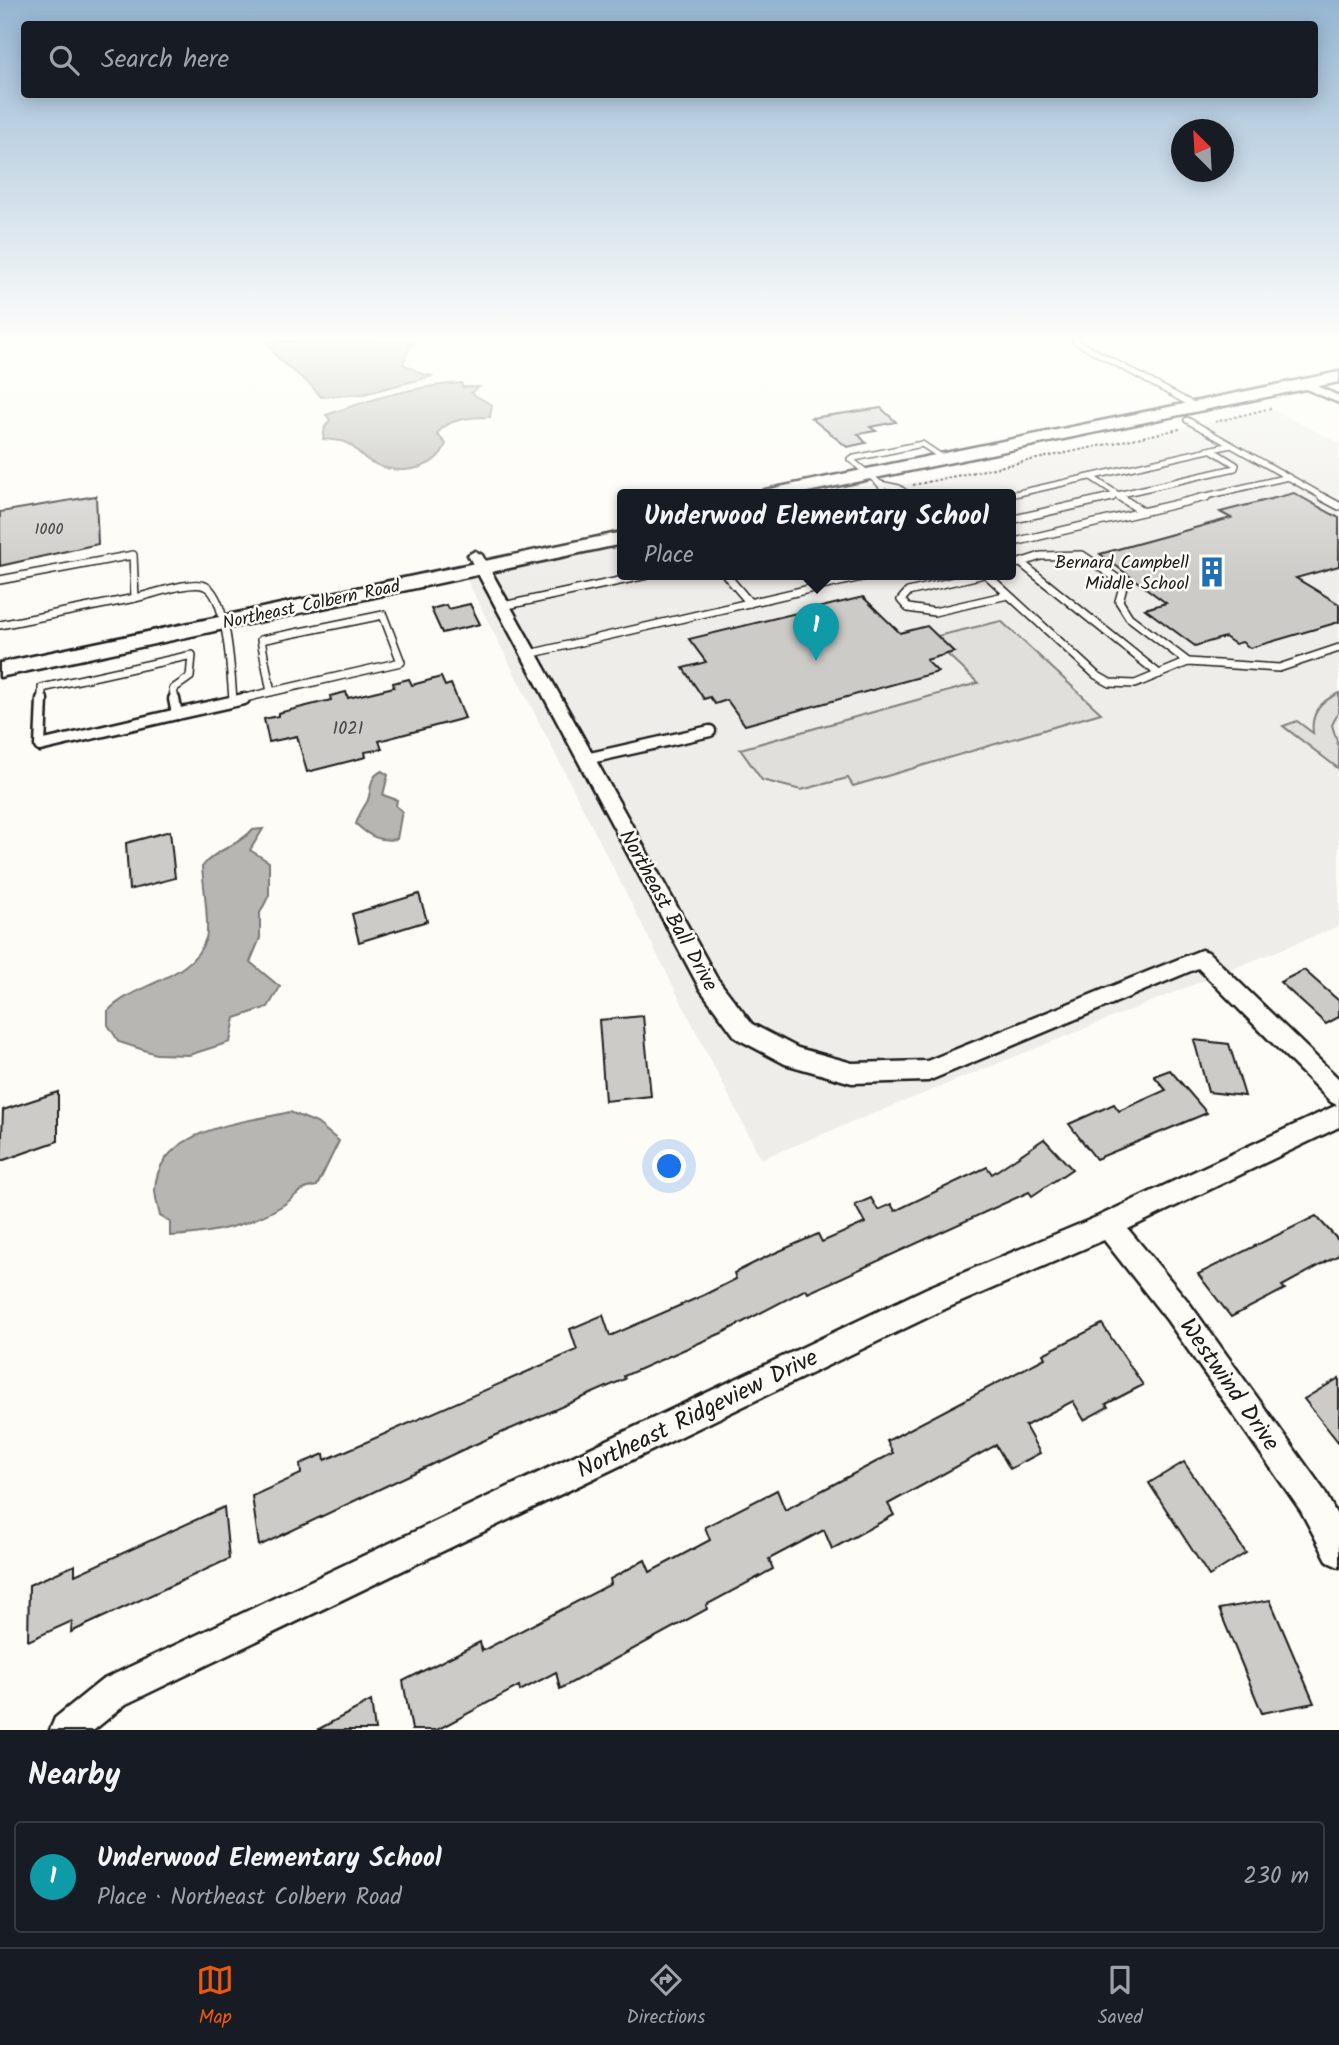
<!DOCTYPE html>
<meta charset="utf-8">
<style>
:root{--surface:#171b24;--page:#20242c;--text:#f1f3f6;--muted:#9ea1a6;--line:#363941;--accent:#ea580c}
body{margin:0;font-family:Kalam,sans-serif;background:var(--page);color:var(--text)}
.compass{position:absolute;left:1171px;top:119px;width:63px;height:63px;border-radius:50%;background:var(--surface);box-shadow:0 4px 18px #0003;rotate:336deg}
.you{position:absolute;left:670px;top:1167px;width:24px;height:24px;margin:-18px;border:5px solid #fff;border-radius:50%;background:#1a73e8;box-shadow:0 0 0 10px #1a73e833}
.badge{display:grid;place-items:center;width:46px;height:46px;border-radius:50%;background:var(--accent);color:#fff;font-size:23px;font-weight:700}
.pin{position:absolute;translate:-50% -58px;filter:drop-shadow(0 2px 4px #0008)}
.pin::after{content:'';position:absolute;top:37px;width:24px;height:21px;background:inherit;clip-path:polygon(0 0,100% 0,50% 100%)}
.popup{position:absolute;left:617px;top:489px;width:399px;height:91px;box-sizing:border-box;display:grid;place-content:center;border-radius:7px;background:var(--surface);filter:drop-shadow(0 2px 5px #0005);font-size:23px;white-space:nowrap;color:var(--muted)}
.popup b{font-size:26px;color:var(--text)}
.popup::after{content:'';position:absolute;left:50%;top:100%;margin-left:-14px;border:14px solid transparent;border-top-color:var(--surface)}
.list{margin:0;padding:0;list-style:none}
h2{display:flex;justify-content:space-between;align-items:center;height:91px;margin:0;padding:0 28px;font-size:30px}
h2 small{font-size:23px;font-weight:400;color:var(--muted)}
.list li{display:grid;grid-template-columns:46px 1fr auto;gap:21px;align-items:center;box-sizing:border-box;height:112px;margin:0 14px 14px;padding:0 14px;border:2px solid var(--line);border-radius:7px}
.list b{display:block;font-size:26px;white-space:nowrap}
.list p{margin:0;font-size:23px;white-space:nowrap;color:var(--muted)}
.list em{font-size:23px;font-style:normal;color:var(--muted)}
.icon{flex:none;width:38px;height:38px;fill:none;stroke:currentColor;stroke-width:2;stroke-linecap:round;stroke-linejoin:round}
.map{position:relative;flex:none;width:1339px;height:1730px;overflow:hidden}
.search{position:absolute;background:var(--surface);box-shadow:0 4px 18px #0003;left:21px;right:21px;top:21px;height:77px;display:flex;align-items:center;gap:18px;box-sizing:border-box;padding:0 24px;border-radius:7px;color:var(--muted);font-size:26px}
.sheet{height:217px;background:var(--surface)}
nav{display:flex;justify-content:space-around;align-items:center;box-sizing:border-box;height:98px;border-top:2px solid var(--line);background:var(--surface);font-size:19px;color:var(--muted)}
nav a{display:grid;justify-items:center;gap:4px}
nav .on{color:var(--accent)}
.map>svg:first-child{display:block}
.built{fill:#eeede9}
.green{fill:#e0dfdb;stroke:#7e7e7c;stroke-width:2}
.water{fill:#b7b6b2;stroke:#797876;stroke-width:2}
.building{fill:#cccbc8;stroke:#1c1c1c;stroke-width:2}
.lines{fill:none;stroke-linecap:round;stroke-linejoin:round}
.lane-far2-casing{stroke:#1c1c1c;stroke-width:8}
.lane-far1-casing{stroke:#1c1c1c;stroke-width:10}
.lane-casing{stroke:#1c1c1c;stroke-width:15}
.street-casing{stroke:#1c1c1c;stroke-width:5}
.secondary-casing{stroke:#1c1c1c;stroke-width:5}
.path{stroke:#1c1c1c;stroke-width:2;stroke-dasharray:2.5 2.5;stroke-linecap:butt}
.lane-far2{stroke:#fdfcf7;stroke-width:5}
.lane-far1{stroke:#fdfcf7;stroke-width:7}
.lane{stroke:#fdfcf7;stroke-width:10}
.street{fill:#fdfcf7;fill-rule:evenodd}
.secondary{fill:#fdfcf7;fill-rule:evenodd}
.labels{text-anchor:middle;stroke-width:5;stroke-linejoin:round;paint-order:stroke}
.far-number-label{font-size:16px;fill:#484847}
.far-poi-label{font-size:18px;fill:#1c1c1c;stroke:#fdfcf7;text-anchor:end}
.far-street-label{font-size:18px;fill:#1c1c1c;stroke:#fdfcf7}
.number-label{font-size:18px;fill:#484847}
.street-label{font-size:21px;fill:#1c1c1c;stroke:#fdfcf7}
.near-street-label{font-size:24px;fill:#1c1c1c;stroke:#fdfcf7}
</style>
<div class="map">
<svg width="1339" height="1730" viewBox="0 0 1339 1730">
<rect width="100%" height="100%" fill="#fdfcf7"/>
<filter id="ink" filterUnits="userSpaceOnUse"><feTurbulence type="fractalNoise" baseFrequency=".0143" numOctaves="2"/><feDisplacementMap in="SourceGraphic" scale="14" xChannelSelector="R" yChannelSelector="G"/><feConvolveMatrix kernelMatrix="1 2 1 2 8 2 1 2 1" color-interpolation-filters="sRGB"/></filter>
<g filter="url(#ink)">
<path class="built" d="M1272,409L1339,443V926L761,1159L464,574L622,542V575H1010V495H851Z"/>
<g class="green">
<path d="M1001,621L1101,713L853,786L848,778L801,790L762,780L740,749L978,683L947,654L954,652L937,636Z"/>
<path d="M1339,693V711L1332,725L1339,748V769L1283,726L1297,721L1313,733C1310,713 1321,701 1339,693Z"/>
</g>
<g class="water">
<path d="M267,341H412L403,364L422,374L433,376L364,394L321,397C305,374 277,367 267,341Z"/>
<path d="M462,383V387H479L471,393L492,405L490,417C472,417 448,418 437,434L446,444C435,472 396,476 371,462C361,457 355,446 345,442C338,440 330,440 323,439L325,427L330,420L326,415C371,399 414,386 462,383Z"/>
<path d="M382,771L388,775L383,795L397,800L396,806L402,811L397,839C379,842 369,836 356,824C359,814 362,810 367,802C373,790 367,778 382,771Z"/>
<path d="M263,829L250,850L269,862V895L260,913V938L250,962L280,987L268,1007L235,1018L230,1042L189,1055L156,1054L119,1042L108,1025V1011C136,982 192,980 206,938C210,927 203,882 202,867C215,849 239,846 252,830Z"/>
<path d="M290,1112L317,1123L339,1141L317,1186C296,1189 296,1198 280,1207C246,1227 208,1234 170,1236V1222L160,1216C158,1207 155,1197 155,1189C158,1127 245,1123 290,1112Z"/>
</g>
<g class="building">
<path d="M881,408L896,422L870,427L876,431L858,434L866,443L847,447L811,418Z"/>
<path d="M1294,493L1339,518V566L1296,578L1339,604V622L1250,648L1242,642L1235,644L1225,637L1195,646L1145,609L1166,603L1100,554L1231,518L1220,512Z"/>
<path d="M96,496L98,544L0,566V512Z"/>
<path d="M863,597L900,633L927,626L954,652L926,660L938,672L745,725L727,700L715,704L710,697L704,699L683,668L706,662L689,639Z"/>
<path d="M470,604L480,624L442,633L431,609L446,605L448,609Z"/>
<path d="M441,677L445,686L451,684L465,718L379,741L382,749L365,752L366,757L307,772L297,736L269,742L264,719L278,716V713L331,700L330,696L346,692L348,698L394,687L393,683L409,679L412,685Z"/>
<path d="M170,831L175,878L129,890L126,843Z"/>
<path d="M419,894L427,921L359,942L352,914Z"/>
<path d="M1304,970L1339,1001V1017L1326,1024L1280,982Z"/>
<path d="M643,1016L651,1096L605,1101L599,1020Z"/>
<path d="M1194,1040L1229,1044L1245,1096L1208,1092Z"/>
<path d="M1170,1070L1207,1113L1096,1159L1069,1124L1114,1104L1119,1111L1166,1090L1154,1076Z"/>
<path d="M58,1092V1141L1,1161L3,1110Z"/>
<path d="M1044,1139L1072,1169L1032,1196L1029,1192L808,1293L806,1289L724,1332L624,1376L625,1379L460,1451L259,1546L252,1496L301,1474L300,1464L324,1454L325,1460L577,1350L570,1329L603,1315L610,1336L704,1295L736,1279L734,1273L766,1257L818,1234L822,1242L865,1223L855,1205L871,1198L878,1210L891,1204L895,1211L987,1167L992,1174Z"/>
<path d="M1316,1216L1339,1241V1255L1282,1286L1285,1289L1231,1317L1198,1274Z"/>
<path d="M1102,1324L1143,1385L1106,1404L1108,1407L1084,1420L1073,1401L1025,1426L1040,1453L1010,1469L996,1445L888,1504L894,1515L832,1549L824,1530L769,1559L773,1569L706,1605L707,1609L560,1689L556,1672L520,1691L519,1686L437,1730H412L403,1681L480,1642L482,1651L611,1584L610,1579L645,1560L650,1572L710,1540L705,1527L777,1490L785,1510L893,1453L887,1441L1045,1358L1043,1354Z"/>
<path d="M1339,1378V1443L1304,1399Z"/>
<path d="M1184,1462L1246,1553L1209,1576L1149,1483Z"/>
<path d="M224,1507L229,1559L71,1632L72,1621L28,1641L29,1585L75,1565V1575Z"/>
<path d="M1270,1600L1314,1703L1262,1713L1219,1609Z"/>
<path d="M371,1701L375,1730H317Z"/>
</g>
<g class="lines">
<g class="lane-far2-casing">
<g id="lane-far2">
<path d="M1075,341L1195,406"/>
<path d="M1187,420L1288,477"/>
<path d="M1091,477L1123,498"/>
<path d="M880,484L850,459L922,444L943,458"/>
<path d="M885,495L880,484L899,488L908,495"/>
<path d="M1010,495L1231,445"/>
<path d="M1104,498L1235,468L1236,465L1212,450"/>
<path d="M1198,498L1288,477L1325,498"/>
</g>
</g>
<g class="lane-far1-casing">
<g id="lane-far1">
<path d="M1120,497L1142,511"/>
<path d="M1322,497L1339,506"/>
<path d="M1010,520L1112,497"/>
<path d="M1010,543L1206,497"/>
<path d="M1021,563L1159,674"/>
<path d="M1010,566L1041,556L1082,555L1124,583L1119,601L1129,617L1188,662"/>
<path d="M726,575L750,603"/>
<path d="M980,575L908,592L901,600L908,608L934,612L1008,595"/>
<path d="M987,575L1096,675L1110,683L1135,684L1188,662L1279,668L1339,648"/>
<path d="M0,580L133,555L135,598L0,625"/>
<path d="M135,598C151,595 190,580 205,586C228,596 231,677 233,700"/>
<path d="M503,606L647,575"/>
<path d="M529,654L870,575"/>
<path d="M42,700V688L192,655L190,677L173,689L175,700"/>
<path d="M236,700L401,662L383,615L261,640L271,692"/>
</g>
</g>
<g class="lane-casing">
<g id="lane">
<path d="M42,699L40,746L177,714"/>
<path d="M174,699L177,714"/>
<path d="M177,714L244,699"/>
<path d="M586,759L710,731"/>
</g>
</g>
<g class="street-casing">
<g id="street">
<path d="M1299,382H1307L1339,396V403L1299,386Z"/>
<path d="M475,551L482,555L716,977L752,1024L798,1048L852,1063L927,1061L1201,950L1208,952L1339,1079V1127L1128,1229L1187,1300L1323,1489L1339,1519V1567L1328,1562L1301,1511L1167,1320L1104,1240L947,1308L126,1704L94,1730H50L55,1718L102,1680L927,1288L1099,1216L1337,1105L1331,1102L1198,968L928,1081L852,1083L785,1064L736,1038L700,989L468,555Z"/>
</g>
</g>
<g class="secondary-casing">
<g id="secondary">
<path d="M1339,372V382L793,495H756L765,490Z"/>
<path d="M622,532V544L0,677V663Z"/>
</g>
</g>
<g class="path">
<path d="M1215,422L1271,408"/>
<path d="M913,485L1180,429"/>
</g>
<use href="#lane-far2" class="lane-far2"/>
<use href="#lane-far1" class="lane-far1"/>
<use href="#lane" class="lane"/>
<use href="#street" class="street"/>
<use href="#secondary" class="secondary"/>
</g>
</g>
<linearGradient id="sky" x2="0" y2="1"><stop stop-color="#94b5d2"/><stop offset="0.58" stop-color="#fefefb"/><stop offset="1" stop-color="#fefefb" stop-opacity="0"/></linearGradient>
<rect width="1339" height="583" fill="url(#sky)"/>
<defs>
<g id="building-bare" transform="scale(2.415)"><path d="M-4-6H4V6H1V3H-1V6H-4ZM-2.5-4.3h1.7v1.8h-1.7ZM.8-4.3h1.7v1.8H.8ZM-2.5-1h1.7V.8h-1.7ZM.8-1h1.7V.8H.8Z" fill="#1f6fb2" stroke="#fdfcf7" stroke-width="2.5" paint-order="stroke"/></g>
</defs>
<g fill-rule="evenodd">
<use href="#building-bare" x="1212" y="572"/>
</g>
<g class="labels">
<g class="far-number-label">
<text x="49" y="534">1000</text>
</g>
<g class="far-poi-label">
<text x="1189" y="568">Bernard Campbell<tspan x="1189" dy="21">Middle School</tspan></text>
</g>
<g class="far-street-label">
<text transform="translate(311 604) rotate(-12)" y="6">Northeast Colbern Road</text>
</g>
<g class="number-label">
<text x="348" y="734">1021</text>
</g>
<g class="street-label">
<text transform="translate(669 910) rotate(61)" y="7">Northeast Ball Drive</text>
</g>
<g class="near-street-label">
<text transform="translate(1230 1384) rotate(55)" y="8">Westwind Drive</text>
<text transform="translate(697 1413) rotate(-26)" y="8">Northeast Ridgeview Drive</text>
</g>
</g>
</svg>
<svg class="compass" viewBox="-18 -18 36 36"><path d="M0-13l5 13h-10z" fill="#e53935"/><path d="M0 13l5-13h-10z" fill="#9ea1a6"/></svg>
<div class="you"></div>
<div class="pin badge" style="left:816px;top:661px;background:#0f9aa8">1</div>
<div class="popup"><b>Underwood Elementary School</b>Place</div>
<div class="search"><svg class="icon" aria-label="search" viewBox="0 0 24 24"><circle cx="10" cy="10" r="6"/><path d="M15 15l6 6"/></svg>Search here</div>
</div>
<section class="sheet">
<h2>Nearby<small></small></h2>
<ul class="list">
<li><span class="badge" style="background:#0f9aa8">1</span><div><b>Underwood Elementary School</b><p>Place · Northeast Colbern Road</p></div><em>230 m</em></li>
</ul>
</section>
<nav>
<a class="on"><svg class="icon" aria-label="map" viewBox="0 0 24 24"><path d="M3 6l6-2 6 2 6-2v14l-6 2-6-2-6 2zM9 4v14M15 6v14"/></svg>Map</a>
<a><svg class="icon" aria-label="directions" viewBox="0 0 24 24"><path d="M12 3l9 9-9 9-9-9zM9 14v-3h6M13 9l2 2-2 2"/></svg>Directions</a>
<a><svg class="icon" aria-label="saved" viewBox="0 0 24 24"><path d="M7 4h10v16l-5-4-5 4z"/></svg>Saved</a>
</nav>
